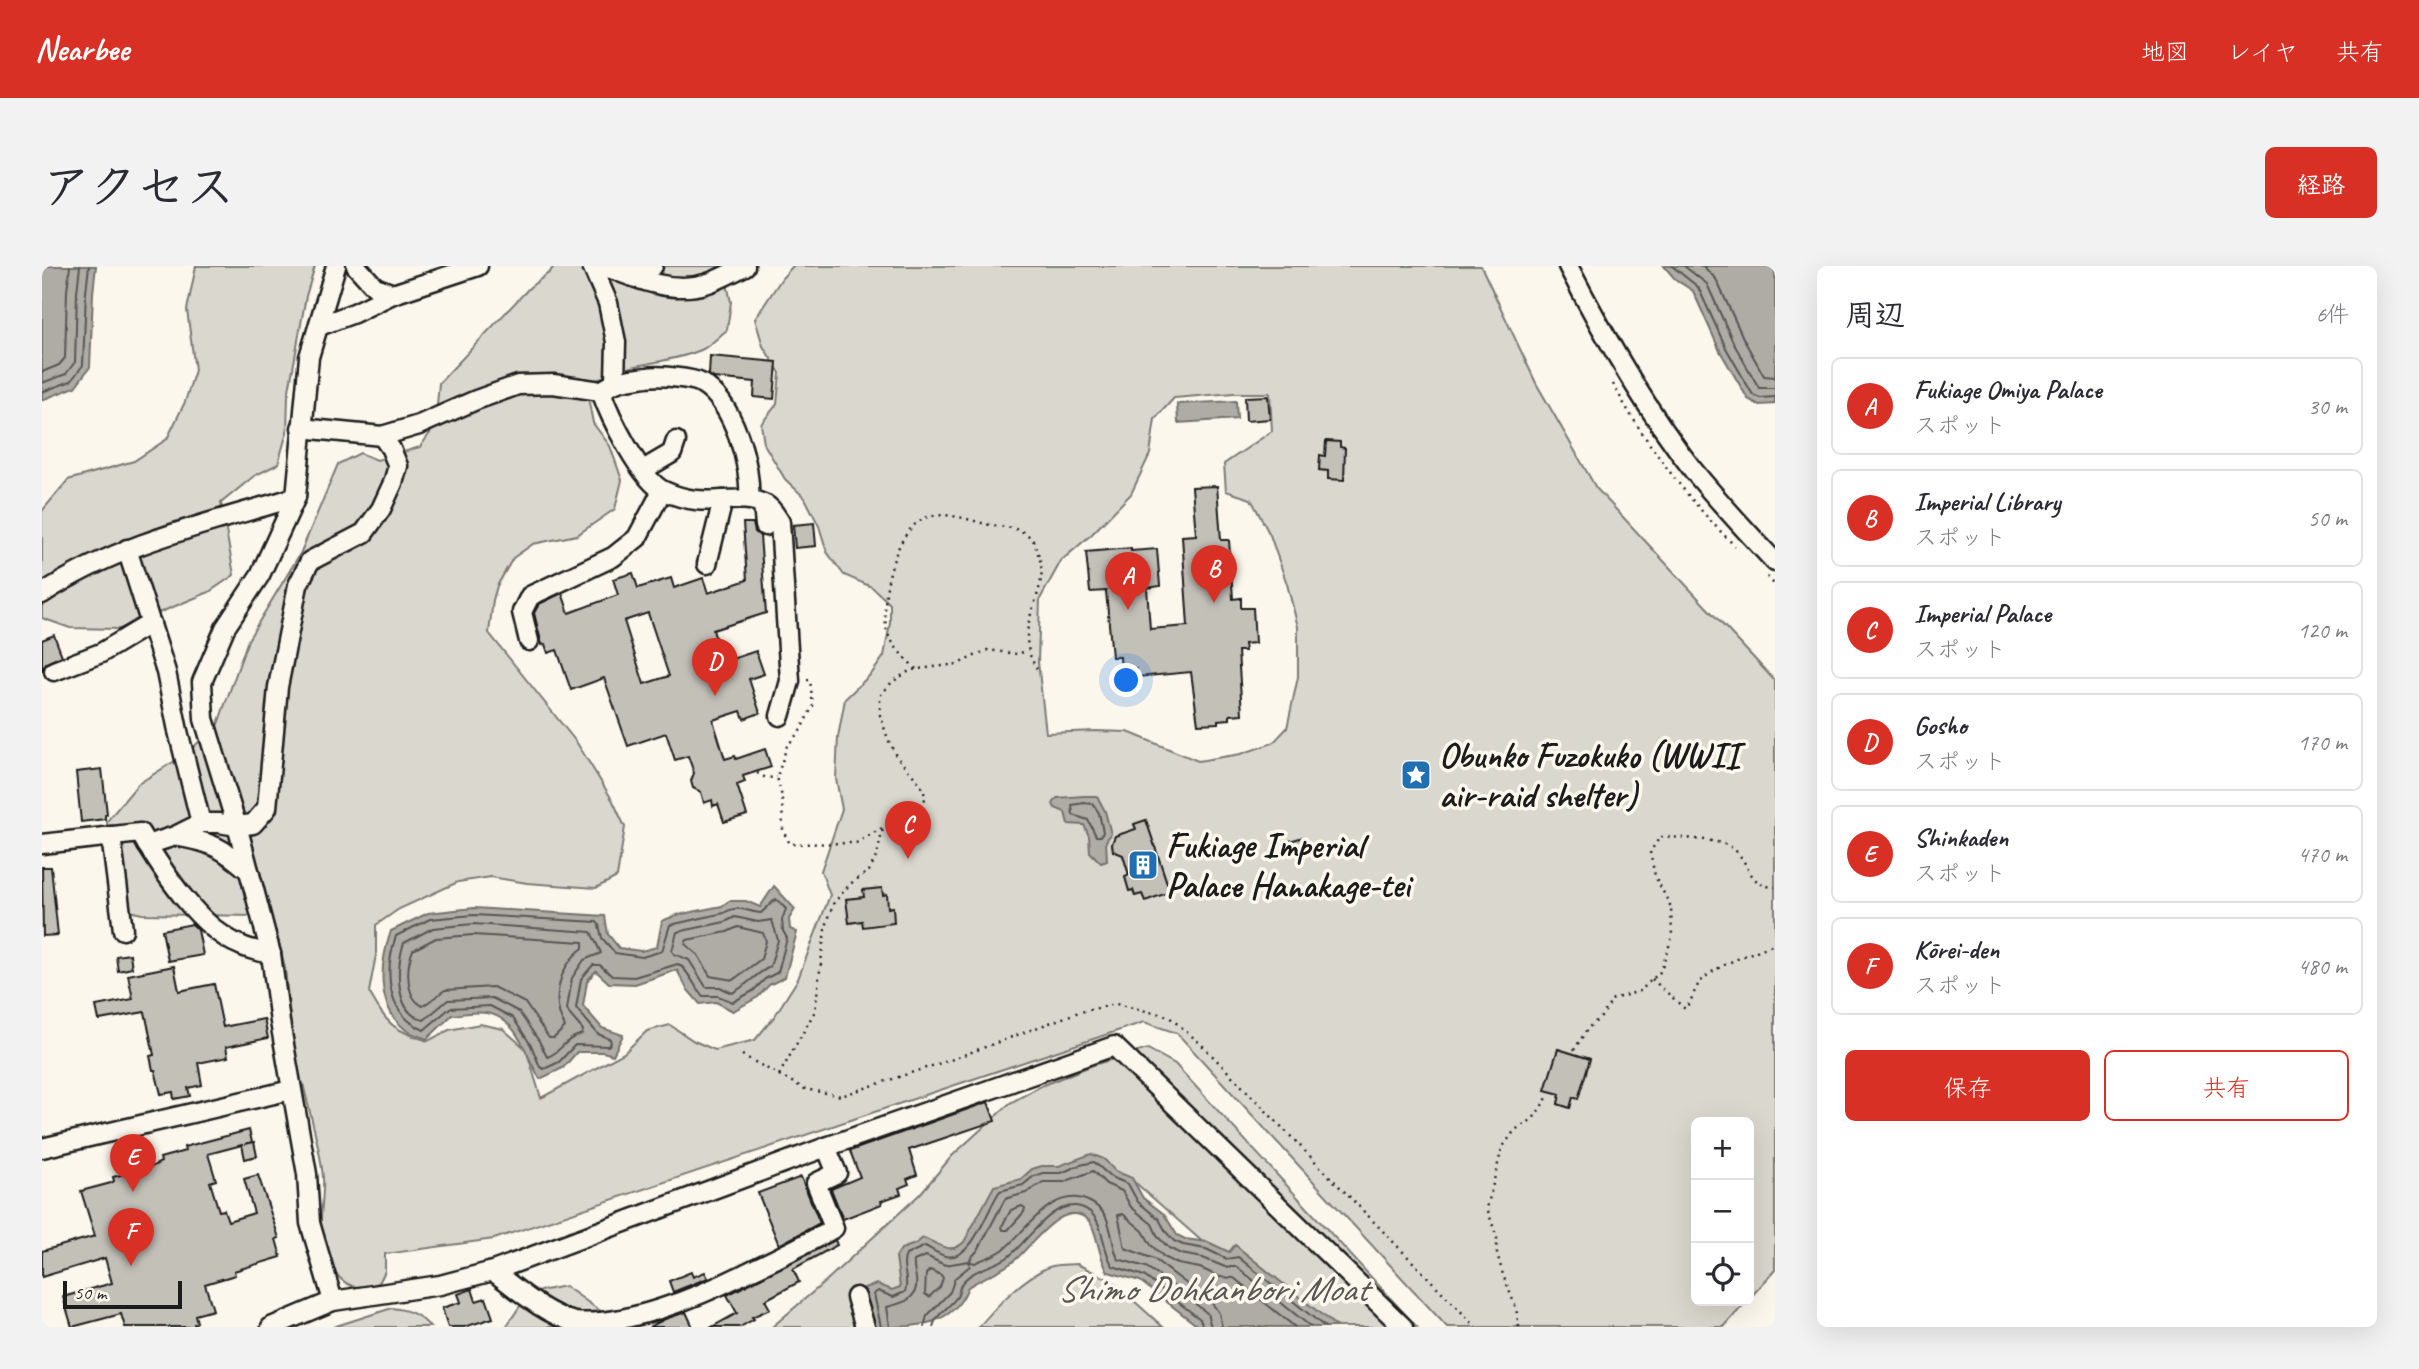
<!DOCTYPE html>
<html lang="ja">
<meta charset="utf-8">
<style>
:root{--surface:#fff;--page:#f2f2f3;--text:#2b2b33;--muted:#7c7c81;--line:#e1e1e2;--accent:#d93025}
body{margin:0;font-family:Caveat,"Klee One",sans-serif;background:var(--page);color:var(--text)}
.controls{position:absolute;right:21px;bottom:21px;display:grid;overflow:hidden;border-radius:10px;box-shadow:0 7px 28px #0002}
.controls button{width:63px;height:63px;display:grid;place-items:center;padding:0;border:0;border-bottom:2px solid var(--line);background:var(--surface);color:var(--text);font:35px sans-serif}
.scale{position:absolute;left:21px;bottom:18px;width:119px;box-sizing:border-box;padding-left:7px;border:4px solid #1c1c1c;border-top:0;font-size:19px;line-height:24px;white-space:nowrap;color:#1c1c1c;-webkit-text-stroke:5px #fbf7ec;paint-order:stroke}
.you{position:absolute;left:1085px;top:415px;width:24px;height:24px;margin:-18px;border:5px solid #fff;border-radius:50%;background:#1a73e8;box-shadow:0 0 0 10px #1a73e833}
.badge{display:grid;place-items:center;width:46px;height:46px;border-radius:50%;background:var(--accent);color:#fff;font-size:23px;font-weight:700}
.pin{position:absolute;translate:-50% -58px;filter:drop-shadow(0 2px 4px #0008)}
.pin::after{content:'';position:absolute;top:37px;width:24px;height:21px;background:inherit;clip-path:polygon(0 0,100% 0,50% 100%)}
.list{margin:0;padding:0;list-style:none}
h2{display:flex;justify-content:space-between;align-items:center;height:91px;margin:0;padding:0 28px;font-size:30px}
h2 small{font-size:23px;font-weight:400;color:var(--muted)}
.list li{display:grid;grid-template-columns:46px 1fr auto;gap:21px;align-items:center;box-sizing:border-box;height:98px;margin:0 14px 14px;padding:0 14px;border:2px solid var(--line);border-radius:10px}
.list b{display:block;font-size:26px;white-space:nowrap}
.list p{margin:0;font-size:23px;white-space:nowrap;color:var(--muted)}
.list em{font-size:23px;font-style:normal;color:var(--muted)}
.actions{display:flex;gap:14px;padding:21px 28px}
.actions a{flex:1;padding:16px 0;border:2px solid var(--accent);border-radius:10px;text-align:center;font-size:24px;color:var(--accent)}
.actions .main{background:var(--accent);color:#fff}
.icon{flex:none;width:38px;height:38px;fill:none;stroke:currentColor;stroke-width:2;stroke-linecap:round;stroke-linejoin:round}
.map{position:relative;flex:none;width:1733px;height:1061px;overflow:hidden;border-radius:10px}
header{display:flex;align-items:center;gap:42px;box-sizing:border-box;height:98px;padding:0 35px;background:var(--accent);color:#fff}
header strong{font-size:33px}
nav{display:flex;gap:38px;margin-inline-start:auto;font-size:24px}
.intro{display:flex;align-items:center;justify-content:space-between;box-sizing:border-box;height:168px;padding:0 42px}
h1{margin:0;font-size:49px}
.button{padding:18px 32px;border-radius:10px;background:var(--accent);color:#fff;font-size:24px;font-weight:700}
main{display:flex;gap:42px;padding:0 42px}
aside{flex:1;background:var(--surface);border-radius:10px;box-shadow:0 7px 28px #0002}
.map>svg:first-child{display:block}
.green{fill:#dad7ce;stroke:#7b7a75;stroke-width:2;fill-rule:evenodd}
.water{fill:#afaca5;stroke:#74726e;stroke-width:2}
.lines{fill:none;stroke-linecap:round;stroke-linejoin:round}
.shore{stroke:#575653;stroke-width:2}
.building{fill:#c3c0b8;stroke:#1c1c1c;stroke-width:2;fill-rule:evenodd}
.minor-casing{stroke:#1c1c1c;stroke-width:23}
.path{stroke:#1c1c1c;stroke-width:2.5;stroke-dasharray:2 5;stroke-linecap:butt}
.minor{stroke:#fbf7ec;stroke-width:18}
.labels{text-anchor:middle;stroke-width:7;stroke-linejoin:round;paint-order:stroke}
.poi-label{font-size:35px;font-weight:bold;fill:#1c1c1c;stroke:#fbf7ec;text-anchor:start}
.water-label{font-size:37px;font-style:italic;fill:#575653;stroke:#fbf7ec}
</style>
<header>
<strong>Nearbee</strong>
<nav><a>地図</a><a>レイヤ</a><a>共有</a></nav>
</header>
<div class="intro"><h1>アクセス</h1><a class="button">経路</a></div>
<main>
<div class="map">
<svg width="1733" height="1061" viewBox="0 0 1733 1061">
<rect width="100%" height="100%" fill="#fbf7ec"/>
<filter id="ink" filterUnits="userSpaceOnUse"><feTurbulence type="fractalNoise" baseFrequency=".0143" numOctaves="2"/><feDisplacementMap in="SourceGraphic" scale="14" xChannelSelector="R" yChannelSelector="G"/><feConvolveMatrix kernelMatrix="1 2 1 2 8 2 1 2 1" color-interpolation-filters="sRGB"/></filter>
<g filter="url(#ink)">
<g class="green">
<path d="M154,0H273L264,30L246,130L245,166L236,198L212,210L179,237L192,309L167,326L78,363L28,362L0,352V245L26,214L92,195L125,173L143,136L153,104L145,44Z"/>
<path d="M512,0H674L682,4L689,36L685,64C677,70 668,80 659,84C621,100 578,95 544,121L551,157L568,180L580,214L573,243L535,269L491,278L471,292L455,320L451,334L447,367L535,477L571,535L583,561L575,611L554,622L485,617L449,611L416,616L357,643L334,659V689L327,726C346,759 349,763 386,775L407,764L438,758L461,763L484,783L499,832L582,787L605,765L628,759L652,775L673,784L713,774L732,751L756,713L788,629L779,605L800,543L794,513L796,471L803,433L830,407L842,390L848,357V338L830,321L802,309L785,286L777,260L763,232L743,213L722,178L719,158L735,138L738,107L721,80L713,53L740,12L751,0H1439L1494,117L1554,222L1733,415V1004L1707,1033V856H1654V1035H1705L1682,1061H1405L1135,767L1102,756L452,973L343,988V1005L337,1017C332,1018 327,1020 321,1021C290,1023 279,980 279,956C279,941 282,927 281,912C279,883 267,846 261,817L254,813L243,702L234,665L212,650L100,648L83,644L67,625L65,555L96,518L144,488L176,458L206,374L259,286L296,198L318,187L335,194L378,181L393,160L397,117L488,21L508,6ZM1192,127H1228L1230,165L1182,198L1184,225L1209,233L1228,269L1245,318L1256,361V411L1245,462L1231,477L1199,488L1156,495L1086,466L1054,465L1004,467L996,396L998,333L1019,295L1050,268L1089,228L1108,188L1113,153L1132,132ZM1104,554L1128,626L1103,634L1100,628L1091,624H1087L1083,611L1087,609L1080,587H1074L1070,578L1073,570L1094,563L1092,558ZM1516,783L1548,793L1536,832L1531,831L1528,842L1516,838L1518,828L1504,823Z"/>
<path d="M1106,783L1133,798L1375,1061H1260L1214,1023L1095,918L1059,898L837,1061H730L785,1014L878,928L910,890L968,837L999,820L1051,799Z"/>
<path d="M1035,998L1070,1015L1121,1061H937C954,1040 982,1011 1007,1001C1016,998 1026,999 1035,998Z"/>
<path d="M523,1020L554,1042L586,1061H464L478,1040L498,1025Z"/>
<path d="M350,1042C366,1044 377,1048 388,1061H291Z"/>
</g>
<g class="water">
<path d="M0,0H54L51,27L48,101L33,121L0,134Z"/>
<path d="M1622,0H1733V138L1717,139L1706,133L1678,85L1651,25L1633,13Z"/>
<path d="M1194,135L1195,153L1136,157L1135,138Z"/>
<path d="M1042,530H1055L1063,545L1069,568L1064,575L1065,595L1059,597L1048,586L1047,570L1042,559L1026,558L1023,546L1013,542L1011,538L1015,532Z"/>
<path d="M732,620L753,643L747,653L748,663L755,666L743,711L727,719L716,731L691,745L674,736L658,738L645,723L635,704L593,718L567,717L554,705L545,715L541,740L560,762L581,769L571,789L561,786H535L521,802L498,813C484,791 476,751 444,747C434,745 421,748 410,749L385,773C378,770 370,768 364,764C333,740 338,696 349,665L386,647L432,642L563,650L566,668L577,682L599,685L615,681L620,655L635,649L680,640L687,635H704L718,641Z"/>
<path d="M1049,888L1062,893L1073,905L1090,912L1101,932L1122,948L1135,969L1143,973L1166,976L1187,986L1193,979L1295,1061H1157L1098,1015L1066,1006C1056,991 1055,963 1047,955C1023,929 989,981 973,994C960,1005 941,1011 926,1021C911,1061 874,1061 833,1061L822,1022L835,1018L850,1024L858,1021L854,991L859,983L873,978L881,972C897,977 907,990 922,976L952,920L979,913L990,903L1000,900H1017Z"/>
</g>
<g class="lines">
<g class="shore">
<path d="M1630,0L1656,21L1684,82L1711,129L1718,132L1733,131"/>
<path d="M1642,0L1665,18L1692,78L1717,122H1733"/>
<path d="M1661,0L1674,13L1702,74L1722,110L1733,111"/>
<path d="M0,106L17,99L23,92L25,25L28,0"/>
<path d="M0,117L24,108L33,96L35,26L38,0"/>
<path d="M0,126L29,115L41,99L44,26L47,0"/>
<path d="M1042,537L1051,538L1057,547L1061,566L1059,570H1054L1046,554L1031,549L1030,539Z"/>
<path d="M734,633L744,643L740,654L741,665L745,672L736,706L723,713L711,725L691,736L676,730H661C652,721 647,704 636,698L592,711L570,710L558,699H551L539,713L534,742L556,768L568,773L569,777L566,780L533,779L517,796L502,803L498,801L489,779L471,752L448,740L408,742L382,764C344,748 342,705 354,670L388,653L409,651L432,649L555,656L557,659L560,672L573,687L600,691L620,685L628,659L682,647C696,638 705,646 719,647Z"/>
<path d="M693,651L716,656L730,654L736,674L728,701C714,707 705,720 690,727L678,721H664L647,694L632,688L630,685L635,666L683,656Z"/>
<path d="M431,658L549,666L559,687L542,694L530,712L525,743L528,749L541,764L540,768C520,774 519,787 505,791L497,775L477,746L450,732L406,734L382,754C352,748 354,699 362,677L391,662Z"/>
<path d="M696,661L721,667L724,675L719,693L691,714L668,710L656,689L643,678L645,674L685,666Z"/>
<path d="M431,669L541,676V682C517,700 508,734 523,761L512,772H507L483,737L451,721L403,724L381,740C363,732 364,700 371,684L394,672Z"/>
<path d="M980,940L983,942L982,946L966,964H961L960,960L969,944Z"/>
<path d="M888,1004L899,1009L901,1012L898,1021L887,1031L883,1028L884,1008Z"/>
<path d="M839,1061L832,1028L836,1025L851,1031L863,1026C868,1013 858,1001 864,989L883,980C889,983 896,988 903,990C931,997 945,942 958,925L981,919L992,910L1001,907H1019L1038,899L1052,896L1069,911L1086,918L1096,936L1117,953L1124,966L1132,975L1141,979L1164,983L1185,993L1196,991L1283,1061"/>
<path d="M848,1061L845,1041C861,1037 877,1034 874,1012C873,1006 871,1001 872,995L884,990L903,999L927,995L928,1000L913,1012L908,1026L885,1050L882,1061"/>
<path d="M891,1061C893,1049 907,1042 914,1032C918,1028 916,1022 920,1017C930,1003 952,1001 966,991C986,976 1009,933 1039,941C1064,949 1058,982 1071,1000L1102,1010L1158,1053L1161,1061"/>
<path d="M1169,1061L1165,1047L1121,1012L1104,1001L1076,993C1070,979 1070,963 1064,951C1060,944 1054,939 1048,936C1012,917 984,965 962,983C953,990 943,992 933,997L929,996L928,993L936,984L963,933L984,927L1001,916H1022L1051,905L1064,918L1080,925L1089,941L1110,958L1116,971L1127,982L1139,988L1161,992L1183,1001H1195L1269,1061"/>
<path d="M1180,1061L1177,1047L1170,1037L1112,993L1083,982L1076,949L1081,948L1101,965L1109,979L1122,991L1136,998L1158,1002L1178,1011L1192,1012L1253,1061"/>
</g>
</g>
<g class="building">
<path d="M668,90L735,96L732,133L712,131L713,116L672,112L667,109Z"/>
<path d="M1226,130L1228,153L1204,155L1203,131Z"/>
<path d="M1284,175L1298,176V181L1303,182L1302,214L1286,213V205L1277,204L1278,189L1283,190Z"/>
<path d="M1175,220L1179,274H1187L1191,333L1199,332V342H1211L1213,377L1202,378L1203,385H1196L1200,448L1188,449V453L1176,454V457L1156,458L1149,406L1095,411L1094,403L1079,404L1078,391H1070L1064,325L1048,326L1044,286L1089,282V285L1115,283L1118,320L1105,322L1108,363L1146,360L1140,270L1154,269L1150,221Z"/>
<path d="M701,257H711L713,266L718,270L724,347L671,364L681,396L714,385L722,408L707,413L718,447L702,453L699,445L671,454L683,493L693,490L694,493L723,483L729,501L701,510L703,516L695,519L705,549L682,556L676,538L671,540L670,534L662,537L659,526L651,522L649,515L652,507L646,490L633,494L624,467L586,480L562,412L529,424L515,384L506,387L503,378L500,379L492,347L497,338L520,327L527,347L576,329L571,313L591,307L596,322L629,312L632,322L661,312L666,327L705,314ZM606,347L627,410L602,418L582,355Z"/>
<path d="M772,257L774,280L753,282L751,259Z"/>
<path d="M12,369L20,390L4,397L0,405V374Z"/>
<path d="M60,503L65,548L63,549V553L39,556L34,506Z"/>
<path d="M1104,554L1128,626L1103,635L1100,628L1093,630L1091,624L1087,625L1083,611L1087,609L1081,589L1071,585L1070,578L1073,570L1094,563L1092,558Z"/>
<path d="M1261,571L1264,583L1252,587L1248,575Z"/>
<path d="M0,601H9L16,669L1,670Z"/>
<path d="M840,622L841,629L845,628L846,642L851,641L852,657L821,661L820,655L807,657L804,633L822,631L821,624Z"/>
<path d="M150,658L156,664L161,689L126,695L120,664Z"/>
<path d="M88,688L90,702L76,705L74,690Z"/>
<path d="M132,700L137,725L172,718L181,761L222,753L226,772L184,781L186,791L156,797L160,819L146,822L148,830L132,833L131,826L119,828L113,804H111L108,790L112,789L103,746L57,754L54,740L91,733L86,709Z"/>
<path d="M1516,783L1548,793L1536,833L1531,831L1528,842L1516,838L1518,828L1503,824Z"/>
<path d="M946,836L953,855L867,884L875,909L865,913L867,918L857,922L859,928L839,935L840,938L801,953L789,923L818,911L808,885Z"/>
<path d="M207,864L210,876L203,878L212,876L215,890L203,893L200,879L166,888L174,914L168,916L177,945L182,944L186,955L212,947L202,913L216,909L237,972L234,973L239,991L192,1005L193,1009L163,1018L171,1044L153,1049L155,1056L152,1058L153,1061H83L79,1048L30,1061L21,1031L70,1017L63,992L0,1011V985L53,970L39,925L69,917L72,915L71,911L111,900L119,896L118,892L143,885L142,881Z"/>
<path d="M759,911L778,957L737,979L716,927Z"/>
<path d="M793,974L795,979L751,1003L757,1016L723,1034L728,1043L710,1051L712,1053L698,1061H670L695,1047L685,1029Z"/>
<path d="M649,1006L651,1011L663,1006L666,1012L631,1026L627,1015Z"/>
<path d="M430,1023L434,1035L444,1032L451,1052L422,1061H406L400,1042L419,1036L416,1028Z"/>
<path d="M644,1046L651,1061H607L623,1053Z"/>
</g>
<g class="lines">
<g class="minor-casing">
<g id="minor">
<path d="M314,0L333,21L351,28"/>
<path d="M550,0L566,37L574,76L573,115"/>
<path d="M562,0C593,12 629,28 663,18C677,14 690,6 703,0"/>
<path d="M1526,0C1562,70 1603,142 1651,204C1677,236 1705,266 1733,296"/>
<path d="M580,5L611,0"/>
<path d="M277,60L312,47L351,28L436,0"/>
<path d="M259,162L340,170L377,159L434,134L476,119L511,118L559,125"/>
<path d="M601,204L630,187L634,175"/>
<path d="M254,231L218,309L183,362L160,416L162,453L197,567L229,688L238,756L265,908L268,957L291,1035"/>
<path d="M707,234C710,200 691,135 659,117C650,112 616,109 605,111C585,114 577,113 559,125C567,149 599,215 622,225C631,229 644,233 654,234C676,237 703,228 724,239C730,242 734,250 738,256L748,415L738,450"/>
<path d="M721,238L723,260"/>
<path d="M85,283L124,406L136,465L159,557"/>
<path d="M665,298L681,234"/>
<path d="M0,328C76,277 168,257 254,231L267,91L294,0"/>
<path d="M487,375L480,346L488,330L571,291L595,272L620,225"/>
<path d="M12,405L59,387L109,357"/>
<path d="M69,570L81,664"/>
<path d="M133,570C169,576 180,581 207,605"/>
<path d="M0,578L98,567C120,604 157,662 198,679C208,684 219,686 229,688"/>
<path d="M105,579L133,570L159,557H177L195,560L211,558L225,542L236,421L256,319L268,295L322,267L339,243L351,217L356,200L349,183L340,170"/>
<path d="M0,882L249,824"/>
<path d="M451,1005C476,1024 501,1047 532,1056C584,1061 656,1031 702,1008C733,993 763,979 792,962L774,917L795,907L784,881"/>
<path d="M814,1031L823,1061"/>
<path d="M229,1061L291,1035L398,1019L451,1005L784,881L1072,780L1361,1061"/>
</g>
</g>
<g class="path">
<path d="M1571,118C1603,177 1645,233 1693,280"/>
<path d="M1725,311L1733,319"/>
<path d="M874,403C863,392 850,380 845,365C837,334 852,256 890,250C907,247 926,253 943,258C957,261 977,260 988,271C992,274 994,281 995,285C1014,327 965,356 995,403"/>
<path d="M765,414H768L771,440L758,465L745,480L735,511L740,531L741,565L748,578L814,577L842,561L874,550L884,531L877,516L854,490L846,473L838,449V430L850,416L869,404L916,398L945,384L975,388L985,385"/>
<path d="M715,507L724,512L735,511"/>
<path d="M1610,713L1643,743C1650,735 1651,727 1656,719C1666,702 1714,685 1733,678"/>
<path d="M1532,784L1546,762L1559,751L1571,733L1598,725L1619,705L1630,671L1629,641L1613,610L1608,586L1618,571C1635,571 1670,573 1685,579C1709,590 1702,620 1733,621"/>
<path d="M700,789L763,823L799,830L911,793L1034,747L1074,738L1126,750L1159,778L1434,1061"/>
<path d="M737,809L773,745L783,664L791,638L808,618L827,605L835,589L841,562"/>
<path d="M1477,1061L1474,1042L1461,1009L1455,987V972L1445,942L1460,882L1473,864L1491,853L1507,829"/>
</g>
<use href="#minor" class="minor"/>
</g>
</g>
<defs>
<g id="sight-square" transform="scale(1.575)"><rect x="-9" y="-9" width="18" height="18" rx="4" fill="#1f6fb2" stroke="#fbf7ec"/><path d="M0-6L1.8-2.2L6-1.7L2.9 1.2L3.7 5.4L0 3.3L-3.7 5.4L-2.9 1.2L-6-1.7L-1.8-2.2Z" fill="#fff"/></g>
<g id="building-square" transform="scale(1.575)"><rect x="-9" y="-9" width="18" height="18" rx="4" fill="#1f6fb2" stroke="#fbf7ec"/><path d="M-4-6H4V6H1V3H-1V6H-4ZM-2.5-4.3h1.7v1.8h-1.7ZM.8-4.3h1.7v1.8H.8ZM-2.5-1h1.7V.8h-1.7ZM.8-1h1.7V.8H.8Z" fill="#fff"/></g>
</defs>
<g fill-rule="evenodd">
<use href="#sight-square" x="1374" y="509"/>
<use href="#building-square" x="1101" y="599"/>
</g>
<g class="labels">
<g class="poi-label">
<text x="1397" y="501">Obunko Fuzokuko (WWII<tspan x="1397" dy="40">air-raid shelter)</tspan></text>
<text x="1124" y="591">Fukiage Imperial<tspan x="1124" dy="40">Palace Hanakage-tei</tspan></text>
</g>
<g class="water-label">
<text x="1170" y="1035">Shimo Dohkanbori Moat</text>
</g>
</g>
</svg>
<div class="controls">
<button>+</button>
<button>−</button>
<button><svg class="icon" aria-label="locate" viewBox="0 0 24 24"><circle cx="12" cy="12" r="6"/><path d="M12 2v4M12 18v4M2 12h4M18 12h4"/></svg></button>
</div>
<div class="scale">50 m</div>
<div class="you"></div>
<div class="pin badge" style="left:1086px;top:344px">A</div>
<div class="pin badge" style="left:1172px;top:337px">B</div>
<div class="pin badge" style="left:866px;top:593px">C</div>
<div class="pin badge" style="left:673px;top:430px">D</div>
<div class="pin badge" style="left:91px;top:926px">E</div>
<div class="pin badge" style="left:89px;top:1000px">F</div>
</div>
<aside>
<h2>周辺<small>6件</small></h2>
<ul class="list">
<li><span class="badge">A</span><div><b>Fukiage Omiya Palace</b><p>スポット</p></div><em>30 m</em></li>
<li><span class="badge">B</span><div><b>Imperial Library</b><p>スポット</p></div><em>50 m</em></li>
<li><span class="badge">C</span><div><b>Imperial Palace</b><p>スポット</p></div><em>120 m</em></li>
<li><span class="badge">D</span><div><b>Gosho</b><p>スポット</p></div><em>170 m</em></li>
<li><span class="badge">E</span><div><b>Shinkaden</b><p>スポット</p></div><em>470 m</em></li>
<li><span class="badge">F</span><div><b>Kōrei-den</b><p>スポット</p></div><em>480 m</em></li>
</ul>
<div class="actions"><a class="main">保存</a><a>共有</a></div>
</aside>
</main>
